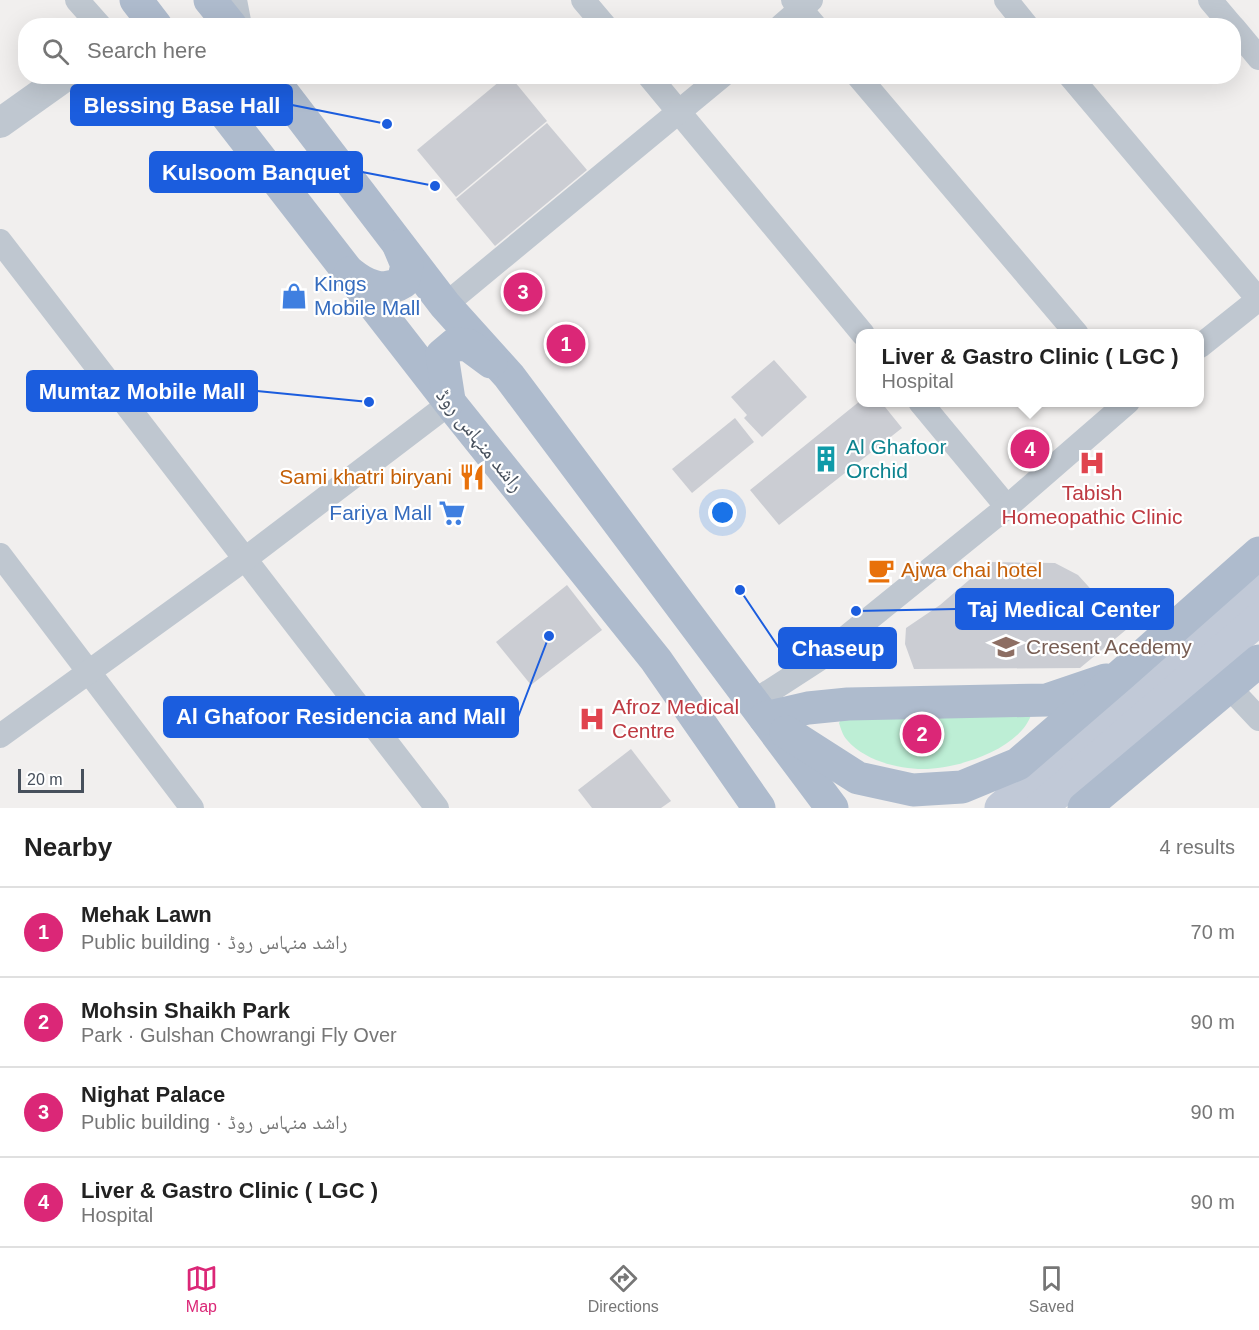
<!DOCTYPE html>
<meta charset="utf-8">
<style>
:root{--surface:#fff;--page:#f6f6f6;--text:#222;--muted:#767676;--line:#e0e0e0;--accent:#db2777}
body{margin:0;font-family:Helvetica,"Noto Naskh Arabic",sans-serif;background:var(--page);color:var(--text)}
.scale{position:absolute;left:18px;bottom:15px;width:66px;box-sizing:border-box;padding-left:6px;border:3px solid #47505c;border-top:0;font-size:16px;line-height:21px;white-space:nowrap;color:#47505c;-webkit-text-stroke:4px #fff;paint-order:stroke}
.you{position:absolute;left:723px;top:513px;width:21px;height:21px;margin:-15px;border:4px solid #fff;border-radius:50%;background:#1a73e8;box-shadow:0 0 0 9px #1a73e833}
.badge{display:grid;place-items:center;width:39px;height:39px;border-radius:50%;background:var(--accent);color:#fff;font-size:20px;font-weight:700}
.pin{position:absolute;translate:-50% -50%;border:3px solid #fff;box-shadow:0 2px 6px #0006}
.popup{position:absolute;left:856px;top:329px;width:348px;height:78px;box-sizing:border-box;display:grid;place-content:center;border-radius:12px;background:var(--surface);filter:drop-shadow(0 2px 4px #0005);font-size:20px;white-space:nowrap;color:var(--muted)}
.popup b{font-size:22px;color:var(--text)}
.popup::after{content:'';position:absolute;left:50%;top:100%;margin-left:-12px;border:12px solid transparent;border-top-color:var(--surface)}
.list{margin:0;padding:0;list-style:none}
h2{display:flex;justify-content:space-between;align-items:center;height:78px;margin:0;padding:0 24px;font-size:26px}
h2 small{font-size:20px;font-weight:400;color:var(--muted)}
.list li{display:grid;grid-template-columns:39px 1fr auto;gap:18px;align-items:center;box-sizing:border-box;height:90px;padding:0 24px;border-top:2px solid var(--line)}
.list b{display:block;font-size:22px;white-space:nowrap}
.list p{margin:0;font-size:20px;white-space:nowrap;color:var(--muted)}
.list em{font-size:20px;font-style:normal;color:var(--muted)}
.icon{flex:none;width:33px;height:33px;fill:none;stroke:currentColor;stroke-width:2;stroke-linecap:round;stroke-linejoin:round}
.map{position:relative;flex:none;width:1259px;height:808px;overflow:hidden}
.search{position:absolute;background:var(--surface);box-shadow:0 6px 24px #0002;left:18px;right:18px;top:18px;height:66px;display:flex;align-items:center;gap:15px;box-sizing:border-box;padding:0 21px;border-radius:24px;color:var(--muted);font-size:22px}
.sheet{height:438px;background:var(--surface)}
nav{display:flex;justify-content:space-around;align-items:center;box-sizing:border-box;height:84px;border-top:2px solid var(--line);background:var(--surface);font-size:16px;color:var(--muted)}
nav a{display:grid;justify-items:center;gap:3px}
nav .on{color:var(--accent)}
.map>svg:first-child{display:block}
.green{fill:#bdeed5}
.building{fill:#cbcdd3}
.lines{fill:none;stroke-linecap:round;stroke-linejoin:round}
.minor{stroke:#bfc7d0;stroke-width:24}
.tertiary{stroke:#bfc7d0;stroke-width:30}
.secondary{stroke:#c1c9d7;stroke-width:33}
.primary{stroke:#aebbcd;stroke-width:33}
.labels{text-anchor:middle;stroke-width:4.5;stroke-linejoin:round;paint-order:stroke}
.shop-label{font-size:21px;fill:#366cbe;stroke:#fff;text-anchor:start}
.street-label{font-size:21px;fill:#47505c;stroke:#fff}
.culture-label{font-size:21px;fill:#0d838f;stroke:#fff;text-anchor:start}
.food-label{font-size:21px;fill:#c56008;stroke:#fff;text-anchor:end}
.health-label{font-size:21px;fill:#be3a42;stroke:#fff}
.education-label{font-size:21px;fill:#785e54;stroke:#fff;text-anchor:start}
.leader{fill:none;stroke:#1b5dde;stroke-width:2}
.callout-dot{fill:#1b5dde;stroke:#fff;stroke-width:2}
.callout{fill:#1b5dde;stroke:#1b5dde;stroke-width:2}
.callout-label{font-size:22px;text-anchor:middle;font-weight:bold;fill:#fff}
</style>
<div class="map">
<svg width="1259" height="808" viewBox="0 0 1259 808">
<rect width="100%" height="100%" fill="#f1efee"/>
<path class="green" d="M845,712H1032C1022,749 958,769 923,769C897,769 864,760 847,740C843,736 841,729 839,723Z"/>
<g class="building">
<path d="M506,76H510L547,121L456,197L417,150Z"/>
<path d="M547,123L587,170L495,246L456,199Z"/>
<path d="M774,360L807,397L762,437L744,418L747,415L731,397Z"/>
<path d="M860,401V402H881L902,428L779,525L750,490Z"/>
<path d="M735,418L754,442L692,493L672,469Z"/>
<path d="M990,562L1055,563L1078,575L1127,629L1080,668L914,669L905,644L906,628L940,605Z"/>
<path d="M567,585L602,630L531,685L496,642Z"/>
<path d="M631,749L671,801L661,808H592L578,790Z"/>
</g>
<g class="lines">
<g class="minor">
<path d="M77,0L100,26"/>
<path d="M235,0L240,26"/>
<path d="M583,0L605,26"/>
<path d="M793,0L815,26"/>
<path d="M1006,0L1027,26"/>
<path d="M1210,0L1232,26"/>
<path d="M781,26L811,0"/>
<path d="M1234,28L1259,58"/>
<path d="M649,76L863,334"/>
<path d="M858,76L1077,334"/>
<path d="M1070,76L1258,299"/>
<path d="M0,241L437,808"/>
<path d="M445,305L722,76"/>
<path d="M1200,346L1259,299"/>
<path d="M920,402L1007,507"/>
<path d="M0,555L192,808"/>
<path d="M1229,687L1259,719"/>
<path d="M753,702L818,660L1007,507L1128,402"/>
<path d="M0,736L245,559L450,403"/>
</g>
<path class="tertiary" d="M0,123L66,76"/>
<g class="secondary">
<path d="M1001,808L1259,586"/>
<path d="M1040,808L1259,619"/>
</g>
<g class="primary">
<path d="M136,0L156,26"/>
<path d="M210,0L231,26"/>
<path d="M196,76L450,403L656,660L759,808"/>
<path d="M270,76L445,305L509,376L832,808"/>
<path d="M350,273C366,286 384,294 403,282L407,265L399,246"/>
<path d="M449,400L442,355L455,344L468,345L491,362"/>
<path d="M765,718L808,708L848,704L1047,700L1106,680"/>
<path d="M786,732L858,778L913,790L962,787L1018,764L1121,675L1259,553"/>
<path d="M1084,808L1259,661"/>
</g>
</g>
<defs>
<g id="shop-bare" transform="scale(2.07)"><path d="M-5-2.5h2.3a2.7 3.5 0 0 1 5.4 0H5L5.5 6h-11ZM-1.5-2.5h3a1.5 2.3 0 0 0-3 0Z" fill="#3f7fe0" stroke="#fff" stroke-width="2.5" paint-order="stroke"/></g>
<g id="building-bare" transform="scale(2.07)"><path d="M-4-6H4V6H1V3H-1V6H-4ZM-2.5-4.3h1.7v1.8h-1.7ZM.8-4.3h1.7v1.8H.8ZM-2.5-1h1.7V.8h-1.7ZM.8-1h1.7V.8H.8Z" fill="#0f9aa8" stroke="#fff" stroke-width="2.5" paint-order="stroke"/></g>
<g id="hospital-bare" transform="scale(2.07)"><path d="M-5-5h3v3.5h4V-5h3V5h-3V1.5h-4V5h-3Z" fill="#e0444e" stroke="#fff" stroke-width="2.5" paint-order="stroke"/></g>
<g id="restaurant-bare" transform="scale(2.07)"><path d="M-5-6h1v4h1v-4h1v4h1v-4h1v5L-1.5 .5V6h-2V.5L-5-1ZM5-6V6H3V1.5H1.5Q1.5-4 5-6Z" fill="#e8710a" stroke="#fff" stroke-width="2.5" paint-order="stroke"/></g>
<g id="supermarket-bare" transform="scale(2.07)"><path d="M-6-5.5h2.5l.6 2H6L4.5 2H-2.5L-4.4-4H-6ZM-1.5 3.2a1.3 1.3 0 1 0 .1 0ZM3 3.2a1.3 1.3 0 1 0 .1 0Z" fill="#3f7fe0" stroke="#fff" stroke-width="2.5" paint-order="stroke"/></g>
<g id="cafe-bare" transform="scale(2.07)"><path d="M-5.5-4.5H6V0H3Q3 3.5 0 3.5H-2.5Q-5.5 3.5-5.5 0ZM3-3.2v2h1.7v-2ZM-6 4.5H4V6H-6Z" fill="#e8710a" stroke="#fff" stroke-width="2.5" paint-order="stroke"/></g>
<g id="school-bare" transform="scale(2.07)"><path d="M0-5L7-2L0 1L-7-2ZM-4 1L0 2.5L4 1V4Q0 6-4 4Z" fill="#8d6e63" stroke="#fff" stroke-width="2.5" paint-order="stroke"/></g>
</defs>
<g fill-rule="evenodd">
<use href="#shop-bare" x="294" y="296"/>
<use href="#building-bare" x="826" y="459"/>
<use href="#hospital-bare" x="1092" y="463"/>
<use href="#restaurant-bare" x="472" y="477"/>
<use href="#supermarket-bare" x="452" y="513"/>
<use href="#cafe-bare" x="881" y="570"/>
<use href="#school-bare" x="1006" y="647"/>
<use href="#hospital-bare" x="592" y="719"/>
</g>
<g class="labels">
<g class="shop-label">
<text x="314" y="291">Kings<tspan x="314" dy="24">Mobile Mall</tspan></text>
<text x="432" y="520" text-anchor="end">Fariya Mall</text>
</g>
<g class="street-label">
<text transform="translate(480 440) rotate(51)" y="7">راشد منہاس روڈ</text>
</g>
<g class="culture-label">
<text x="846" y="454">Al Ghafoor<tspan x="846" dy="24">Orchid</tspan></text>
</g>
<g class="food-label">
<text x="452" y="484">Sami khatri biryani</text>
<text x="901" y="577" text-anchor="start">Ajwa chai hotel</text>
</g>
<g class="health-label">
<text x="1092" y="500">Tabish<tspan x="1092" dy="24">Homeopathic Clinic</tspan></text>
<text x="612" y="714" text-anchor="start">Afroz Medical<tspan x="612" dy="24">Centre</tspan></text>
</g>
<g class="education-label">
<text x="1026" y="654">Cresent Acedemy</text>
</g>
</g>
<path class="leader" d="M387 124L292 105M435 186L362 172M369 402L257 391M856 611L956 609M740 590L779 648M549 636L518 717"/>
<g class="callout-dot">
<circle cx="387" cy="124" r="6"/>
<circle cx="435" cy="186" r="6"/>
<circle cx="369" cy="402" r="6"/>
<circle cx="856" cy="611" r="6"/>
<circle cx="740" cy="590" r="6"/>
<circle cx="549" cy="636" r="6"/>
</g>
<g class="callout">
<rect x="71" y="85" width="221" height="40" rx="6"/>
<rect x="150" y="152" width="212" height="40" rx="6"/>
<rect x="27" y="371" width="230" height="40" rx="6"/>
<rect x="956" y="589" width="217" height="40" rx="6"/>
<rect x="779" y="628" width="117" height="40" rx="6"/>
<rect x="164" y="697" width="354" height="40" rx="6"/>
</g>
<g class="callout-label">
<text x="182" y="113">Blessing Base Hall</text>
<text x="256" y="180">Kulsoom Banquet</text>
<text x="142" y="399">Mumtaz Mobile Mall</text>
<text x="1064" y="617">Taj Medical Center</text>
<text x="838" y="656">Chaseup</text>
<text x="341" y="724">Al Ghafoor Residencia and Mall</text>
</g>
</svg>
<div class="scale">20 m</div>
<div class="you"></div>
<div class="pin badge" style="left:566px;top:344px">1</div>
<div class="pin badge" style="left:922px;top:734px">2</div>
<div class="pin badge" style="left:523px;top:292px">3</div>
<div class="pin badge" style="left:1030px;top:449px">4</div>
<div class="popup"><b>Liver &amp; Gastro Clinic ( LGC )</b>Hospital</div>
<div class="search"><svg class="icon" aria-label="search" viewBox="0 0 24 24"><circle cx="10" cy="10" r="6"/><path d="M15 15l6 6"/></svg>Search here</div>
</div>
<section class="sheet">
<h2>Nearby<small>4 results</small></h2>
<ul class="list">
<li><span class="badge">1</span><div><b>Mehak Lawn</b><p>Public building · راشد منہاس روڈ</p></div><em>70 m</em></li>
<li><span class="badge">2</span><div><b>Mohsin Shaikh Park</b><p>Park · Gulshan Chowrangi Fly Over</p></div><em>90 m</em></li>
<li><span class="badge">3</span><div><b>Nighat Palace</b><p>Public building · راشد منہاس روڈ</p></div><em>90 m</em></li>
<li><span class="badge">4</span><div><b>Liver &amp; Gastro Clinic ( LGC )</b><p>Hospital</p></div><em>90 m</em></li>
</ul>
</section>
<nav>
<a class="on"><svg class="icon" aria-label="map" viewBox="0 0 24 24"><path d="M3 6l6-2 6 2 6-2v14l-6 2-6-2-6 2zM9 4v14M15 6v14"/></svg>Map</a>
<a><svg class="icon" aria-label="directions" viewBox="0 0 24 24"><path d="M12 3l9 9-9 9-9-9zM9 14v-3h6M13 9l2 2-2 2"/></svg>Directions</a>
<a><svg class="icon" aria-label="saved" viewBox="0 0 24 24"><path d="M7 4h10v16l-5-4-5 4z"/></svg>Saved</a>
</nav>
